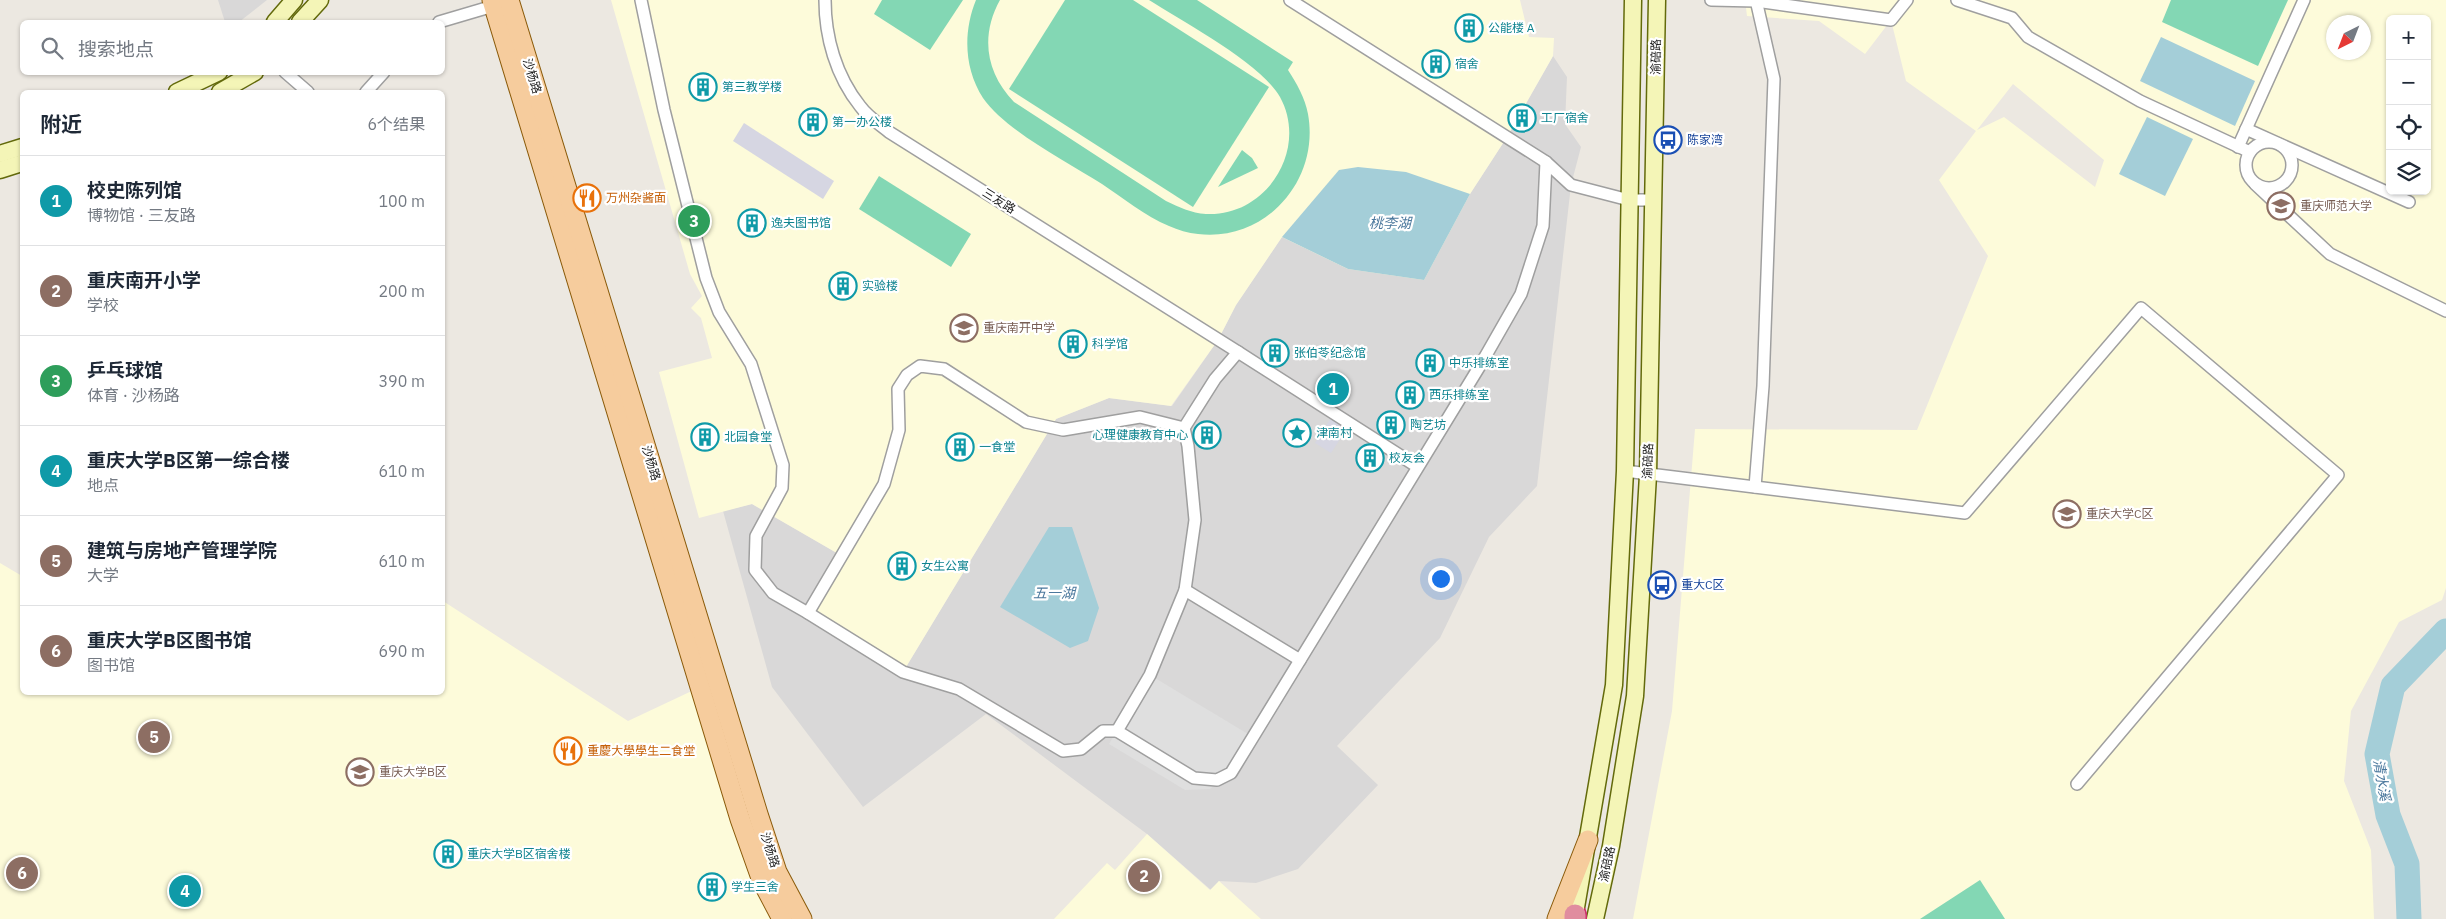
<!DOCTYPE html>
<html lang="zh">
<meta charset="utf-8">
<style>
:root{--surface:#fff;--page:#f2f2f3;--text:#1f2937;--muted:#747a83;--line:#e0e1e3;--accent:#bb0c12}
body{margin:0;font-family:"IBM Plex Sans","Noto Sans SC",sans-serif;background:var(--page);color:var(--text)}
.controls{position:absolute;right:15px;top:15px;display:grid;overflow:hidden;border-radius:8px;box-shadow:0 1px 4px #0004}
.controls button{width:45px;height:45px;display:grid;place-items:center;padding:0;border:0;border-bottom:1px solid var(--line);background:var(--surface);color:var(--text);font:25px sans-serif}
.compass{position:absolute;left:2326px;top:15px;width:45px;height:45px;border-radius:50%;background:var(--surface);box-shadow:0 1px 4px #0004;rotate:222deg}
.you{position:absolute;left:1440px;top:578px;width:18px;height:18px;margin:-12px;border:4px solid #fff;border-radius:50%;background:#1a73e8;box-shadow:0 0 0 8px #1a73e833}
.badge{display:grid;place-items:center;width:32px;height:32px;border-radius:50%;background:var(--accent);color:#fff;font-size:16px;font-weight:700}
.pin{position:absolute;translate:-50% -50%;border:2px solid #fff;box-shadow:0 1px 5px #0006}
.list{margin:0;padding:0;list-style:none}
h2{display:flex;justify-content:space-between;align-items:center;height:65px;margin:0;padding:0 20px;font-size:21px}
h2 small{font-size:16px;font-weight:400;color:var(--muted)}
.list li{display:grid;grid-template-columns:32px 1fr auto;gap:15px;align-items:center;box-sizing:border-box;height:90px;padding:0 20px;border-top:1px solid var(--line)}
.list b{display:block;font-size:19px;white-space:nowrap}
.list p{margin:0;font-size:16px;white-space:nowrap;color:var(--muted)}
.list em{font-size:16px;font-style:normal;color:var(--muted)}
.icon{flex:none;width:28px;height:28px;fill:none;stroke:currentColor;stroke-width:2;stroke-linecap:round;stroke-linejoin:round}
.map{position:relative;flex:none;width:2446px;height:919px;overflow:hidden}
.search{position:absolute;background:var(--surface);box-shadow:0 1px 4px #0004;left:20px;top:20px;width:425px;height:55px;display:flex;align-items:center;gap:12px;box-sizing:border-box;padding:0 18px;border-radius:8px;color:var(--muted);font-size:19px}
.panel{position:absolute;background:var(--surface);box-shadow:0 1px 4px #0004;left:20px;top:90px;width:425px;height:605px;border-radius:8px}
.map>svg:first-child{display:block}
.residential{fill:#d9d8d8}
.education{fill:#fdfbda;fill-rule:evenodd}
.pitch{fill:#83d7b4}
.parking{fill:#dfdfdf}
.plaza{fill:#d6d6e2}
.water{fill:#a4ced8}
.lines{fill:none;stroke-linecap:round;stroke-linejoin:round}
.river{stroke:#a4ced8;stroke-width:25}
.minor-casing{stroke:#9f9f9f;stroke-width:14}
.secondary-casing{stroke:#636a0b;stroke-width:19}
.primary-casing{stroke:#8a5a09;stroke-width:21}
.motorway-casing{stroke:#cb2e69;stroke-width:24}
.minor{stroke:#fff;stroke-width:11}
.secondary{stroke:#f4f5b7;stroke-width:16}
.primary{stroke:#f6cc9d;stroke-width:19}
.motorway{stroke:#e08d9f;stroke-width:21}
.labels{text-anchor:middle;stroke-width:4.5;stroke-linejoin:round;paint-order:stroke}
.culture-label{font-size:12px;fill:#0d838f;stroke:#fff;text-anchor:start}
.street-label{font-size:12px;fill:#1b1b1b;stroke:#fff}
.transit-label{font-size:12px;fill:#164399;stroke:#fff;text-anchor:start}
.food-label{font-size:12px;fill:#c56008;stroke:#fff;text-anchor:start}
.education-label{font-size:12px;fill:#785e54;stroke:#fff;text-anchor:start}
.water-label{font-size:14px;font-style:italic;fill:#4b789d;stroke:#fff}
</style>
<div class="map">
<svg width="2446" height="919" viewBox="0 0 2446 919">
<rect width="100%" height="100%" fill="#ece8e1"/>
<g class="residential">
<path d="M218,0H267L239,22H225Z"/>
<path d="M1553,56L1567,77L1565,124L1581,147L1571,185L1537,486L1489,537L1440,638L1337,746L1378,785L1298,869L1256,883L1219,881L1211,890L1147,834L986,714L863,807L772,687L723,511L752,504L842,556L903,672L1056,419L1109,398L1172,406L1218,340L1236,305L1282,237L1348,269L1470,194L1507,137Z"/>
</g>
<g class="education">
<path d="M611,0H1520L1529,37L1554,38L1553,56L1507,137L1470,194L1424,280L1348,269L1282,237L1236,305L1218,340L1171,406L1109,398L1056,419L903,672L808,613L842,556L752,504L699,518L659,372L712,358L701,318L691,308L702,296L690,274Z"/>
<path d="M1745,0H2446V588L2442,600L2399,622L2351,711L2344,781L2371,850L2374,919H1633L1672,711L1695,429L1917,430L1988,256L1939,180L1976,131L1906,81L1891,20L1865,54L1819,21L1747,16ZM2390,19H2427V191H2390ZM2334,22H2364V52H2334ZM2013,84L2104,160L2095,187L2004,117L1977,130Z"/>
<path d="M0,563L22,576V692H442L443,601L628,721L696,689L775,919H0Z"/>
<path d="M1147,834L1210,890L1219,881L1261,919H1054L1107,863L1115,870Z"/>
</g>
<g class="pitch">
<path d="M882,0H963L930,50L874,14Z"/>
<path d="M976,0H1000C980,36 986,73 1014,102L1166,201C1179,207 1191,213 1206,214C1266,217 1309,150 1280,97C1261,63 1183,22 1149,0H1197L1293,62L1288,70C1297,84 1305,98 1308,114C1320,180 1266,242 1198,234C1188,233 1178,230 1169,226C1145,216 1123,198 1102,184C1067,162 1006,131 983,98C964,68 963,32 976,0Z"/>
<path d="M1065,0H1133L1269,87L1193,207L1009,89Z"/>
<path d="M2171,0H2288L2258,66L2162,22Z"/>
<path d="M1242,150L1252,158L1258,168L1218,187Z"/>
<path d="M879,176L971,234L951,267L859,209Z"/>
<path d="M1980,880L2005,919H1920Z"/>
</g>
<path class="parking" d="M1150,675L1253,737L1231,773L1210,789L1185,790L1109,744Z"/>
<g class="plaza">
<path d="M744,123L834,181L823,199L733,141Z"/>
<path d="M1334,413L1350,424L1331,453L1315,443Z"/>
</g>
<g class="water">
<path d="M2161,37L2255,81L2235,126L2140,81Z"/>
<path d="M2147,117L2193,139L2165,196L2119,174Z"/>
<path d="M1358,167L1406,172L1470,194L1424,280L1348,269L1282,237L1339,170Z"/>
<path d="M1049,527H1072L1099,608L1088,641L1070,648L1000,607Z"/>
</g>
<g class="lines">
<path class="river" d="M2409,919L2407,864L2388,815L2377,754L2393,686L2446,631"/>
<g class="minor-casing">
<g id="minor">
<path d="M641,0L664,110L706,278L719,312L751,364L783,465L782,488L756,536L755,570L773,593L808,613L884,484L899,430L898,389L907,375L920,366L944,369L1026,422L1063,430L1140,417L1184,428"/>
<path d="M825,0C825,37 836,76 860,106C867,116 879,124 889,132L1238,352"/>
<path d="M1290,0L1546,162L1571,185L1629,200H1654"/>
<path d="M1711,0L1756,1L1891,20L1907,0"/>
<path d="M1957,0L2012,18L2028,37L2140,101L2250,152"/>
<path d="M439,22L500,4"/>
<path d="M285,72L308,92"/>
<path d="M366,92L384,72"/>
<path d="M2246,129L2409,202"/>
<circle cx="2269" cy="165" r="23"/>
<path d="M2238,147L2304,0"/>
<path d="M2255,184L2330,254L2446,311"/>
<path d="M1418,467L1238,352L1215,379L1184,428L1188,446L1195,520L1185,590L1150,675L1117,731L1194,778L1217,780L1231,773L1481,364L1521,294L1543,226L1546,162"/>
<path d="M1625,471L1965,513L2141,308L2338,475L2077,784"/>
<path d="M1755,487L1763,386L1774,79L1756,0"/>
<path d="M1185,590L1300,660"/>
<path d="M808,613L903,672L959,689L1063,751L1081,749L1103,731H1117"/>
</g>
</g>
<g class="secondary-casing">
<g id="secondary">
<path d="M275,22L294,0"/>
<path d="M300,22L320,0"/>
<path d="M177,92L219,72"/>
<path d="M220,92L255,72"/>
<path d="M0,154L22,147"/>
<path d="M0,170L22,163"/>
<path d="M1574,919L1614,685L1625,471L1633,0"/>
<path d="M1595,919L1611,846L1635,696L1648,475L1657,0"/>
</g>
</g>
<g class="primary-casing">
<g id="primary">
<path d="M492,0L740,819L762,881L782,919"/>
<path d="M509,0L758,814L777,872L802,919"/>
<path d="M1557,919L1588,840"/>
</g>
</g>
<g class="motorway-casing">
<path id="motorway" d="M1575,919V915"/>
</g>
<use href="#minor" class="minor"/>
<use href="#secondary" class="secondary"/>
<use href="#primary" class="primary"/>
<use href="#motorway" class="motorway"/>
</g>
<defs>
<g id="building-ring" transform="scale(1.4375)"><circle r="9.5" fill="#fff" stroke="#0f9aa8" stroke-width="1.5"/><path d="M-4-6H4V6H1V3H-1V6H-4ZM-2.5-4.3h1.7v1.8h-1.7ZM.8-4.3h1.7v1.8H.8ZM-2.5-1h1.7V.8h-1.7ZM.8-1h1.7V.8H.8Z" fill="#0f9aa8"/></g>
<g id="bus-ring" transform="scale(1.4375)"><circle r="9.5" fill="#fff" stroke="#1a4fb4" stroke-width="1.5"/><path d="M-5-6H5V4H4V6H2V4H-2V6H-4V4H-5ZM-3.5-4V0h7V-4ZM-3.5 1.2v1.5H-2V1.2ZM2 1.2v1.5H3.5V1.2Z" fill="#1a4fb4"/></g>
<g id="restaurant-ring" transform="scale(1.4375)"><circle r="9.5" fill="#fff" stroke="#e8710a" stroke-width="1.5"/><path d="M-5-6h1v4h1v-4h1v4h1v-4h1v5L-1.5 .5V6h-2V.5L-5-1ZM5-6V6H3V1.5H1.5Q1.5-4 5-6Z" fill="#e8710a"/></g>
<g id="university-ring" transform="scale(1.4375)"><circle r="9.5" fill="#fff" stroke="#8d6e63" stroke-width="1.5"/><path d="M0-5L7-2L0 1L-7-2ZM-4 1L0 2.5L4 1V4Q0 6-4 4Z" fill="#8d6e63"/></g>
<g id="school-ring" transform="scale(1.4375)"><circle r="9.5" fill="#fff" stroke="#8d6e63" stroke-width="1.5"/><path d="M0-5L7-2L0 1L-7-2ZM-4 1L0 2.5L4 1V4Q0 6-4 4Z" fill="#8d6e63"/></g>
<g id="sight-ring" transform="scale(1.4375)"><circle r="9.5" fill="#fff" stroke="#0f9aa8" stroke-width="1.5"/><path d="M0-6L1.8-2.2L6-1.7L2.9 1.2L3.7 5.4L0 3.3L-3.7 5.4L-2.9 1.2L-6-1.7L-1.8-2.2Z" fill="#0f9aa8"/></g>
</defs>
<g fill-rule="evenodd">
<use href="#building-ring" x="1469" y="28"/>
<use href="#building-ring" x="1436" y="64"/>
<use href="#building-ring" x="703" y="87"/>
<use href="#building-ring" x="1522" y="118"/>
<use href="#building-ring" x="813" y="122"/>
<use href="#bus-ring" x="1668" y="140"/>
<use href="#restaurant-ring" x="587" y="198"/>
<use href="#university-ring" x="2281" y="206"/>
<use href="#building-ring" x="752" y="223"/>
<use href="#building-ring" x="843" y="286"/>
<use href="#school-ring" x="964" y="328"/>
<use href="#building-ring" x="1073" y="344"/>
<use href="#building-ring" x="1275" y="353"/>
<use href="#building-ring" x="1430" y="363"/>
<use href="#building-ring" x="1410" y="395"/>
<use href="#building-ring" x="1391" y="425"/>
<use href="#sight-ring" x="1297" y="433"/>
<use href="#building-ring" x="1207" y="435"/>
<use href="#building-ring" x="705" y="437"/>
<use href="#building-ring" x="960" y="447"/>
<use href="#building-ring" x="1370" y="458"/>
<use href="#university-ring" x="2067" y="514"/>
<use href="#building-ring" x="902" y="566"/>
<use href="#bus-ring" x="1662" y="585"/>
<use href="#restaurant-ring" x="568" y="751"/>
<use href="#university-ring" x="360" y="772"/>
<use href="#building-ring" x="448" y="854"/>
<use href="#building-ring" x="712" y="887"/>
</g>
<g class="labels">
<g class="culture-label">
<text x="1488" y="32">公能楼 A</text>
<text x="1455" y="68">宿舍</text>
<text x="722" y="91">第三教学楼</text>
<text x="1541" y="122">工厂宿舍</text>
<text x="832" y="126">第一办公楼</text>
<text x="771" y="227">逸夫图书馆</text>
<text x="862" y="290">实验楼</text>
<text x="1092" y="348">科学馆</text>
<text x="1294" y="357">张伯苓纪念馆</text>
<text x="1449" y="367">中乐排练室</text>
<text x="1429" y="399">西乐排练室</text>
<text x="1410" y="429">陶艺坊</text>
<text x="1316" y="437">津南村</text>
<text x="1188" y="439" text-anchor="end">心理健康教育中心</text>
<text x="724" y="441">北园食堂</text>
<text x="979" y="451">一食堂</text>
<text x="1389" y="462">校友会</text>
<text x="921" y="570">女生公寓</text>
<text x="467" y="858">重庆大学B区宿舍楼</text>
<text x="731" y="891">学生三舍</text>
</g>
<g class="street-label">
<text transform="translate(1656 57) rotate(-89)" y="4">渝碚路</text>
<text transform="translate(532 76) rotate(73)" y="4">沙杨路</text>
<text transform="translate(999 201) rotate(32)" y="4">三友路</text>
<text transform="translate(1648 461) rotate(-88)" y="4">渝碚路</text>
<text transform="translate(651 463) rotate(73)" y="4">沙杨路</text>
<text transform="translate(770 850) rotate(72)" y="4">沙杨路</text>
<text transform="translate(1607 864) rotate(-78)" y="4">渝碚路</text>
</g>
<g class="transit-label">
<text x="1687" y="144">陈家湾</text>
<text x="1681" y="589">重大C区</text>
</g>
<g class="food-label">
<text x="606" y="202">万州杂酱面</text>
<text x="587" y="755">重慶大學學生二食堂</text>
</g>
<g class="education-label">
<text x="2300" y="210">重庆师范大学</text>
<text x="983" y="332">重庆南开中学</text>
<text x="2086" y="518">重庆大学C区</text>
<text x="379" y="776">重庆大学B区</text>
</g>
<g class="water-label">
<text x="1390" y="228">桃李湖</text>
<text x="1054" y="598">五一湖</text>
<text transform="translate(2382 780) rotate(80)" y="5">清水溪</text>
</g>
</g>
</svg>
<div class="controls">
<button>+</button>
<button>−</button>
<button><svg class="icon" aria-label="locate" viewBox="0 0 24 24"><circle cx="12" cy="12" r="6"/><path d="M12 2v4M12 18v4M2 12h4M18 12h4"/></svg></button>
<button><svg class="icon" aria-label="layers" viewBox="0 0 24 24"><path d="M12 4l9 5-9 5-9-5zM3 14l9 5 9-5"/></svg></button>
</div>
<svg class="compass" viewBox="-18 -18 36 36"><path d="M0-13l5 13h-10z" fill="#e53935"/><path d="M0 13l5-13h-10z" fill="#747a83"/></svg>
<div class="you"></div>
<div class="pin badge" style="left:1333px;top:389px;background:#0f9aa8">1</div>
<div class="pin badge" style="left:1144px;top:876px;background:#8d6e63">2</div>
<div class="pin badge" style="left:694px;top:221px;background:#2e9e5b">3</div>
<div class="pin badge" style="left:185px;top:891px;background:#0f9aa8">4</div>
<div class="pin badge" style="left:154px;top:737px;background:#8d6e63">5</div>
<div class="pin badge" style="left:22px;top:873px;background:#8d6e63">6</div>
<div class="search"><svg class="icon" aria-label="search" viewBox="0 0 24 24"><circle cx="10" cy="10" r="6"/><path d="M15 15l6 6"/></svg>搜索地点</div>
<section class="panel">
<h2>附近<small>6个结果</small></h2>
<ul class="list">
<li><span class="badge" style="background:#0f9aa8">1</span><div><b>校史陈列馆</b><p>博物馆 · 三友路</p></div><em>100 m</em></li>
<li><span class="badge" style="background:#8d6e63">2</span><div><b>重庆南开小学</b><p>学校</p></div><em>200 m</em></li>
<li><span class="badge" style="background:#2e9e5b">3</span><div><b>乒乓球馆</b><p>体育 · 沙杨路</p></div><em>390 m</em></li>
<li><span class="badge" style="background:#0f9aa8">4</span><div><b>重庆大学B区第一综合楼</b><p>地点</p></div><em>610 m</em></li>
<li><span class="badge" style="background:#8d6e63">5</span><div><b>建筑与房地产管理学院</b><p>大学</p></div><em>610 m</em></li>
<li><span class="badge" style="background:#8d6e63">6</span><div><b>重庆大学B区图书馆</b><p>图书馆</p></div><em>690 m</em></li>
</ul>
</section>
</div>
